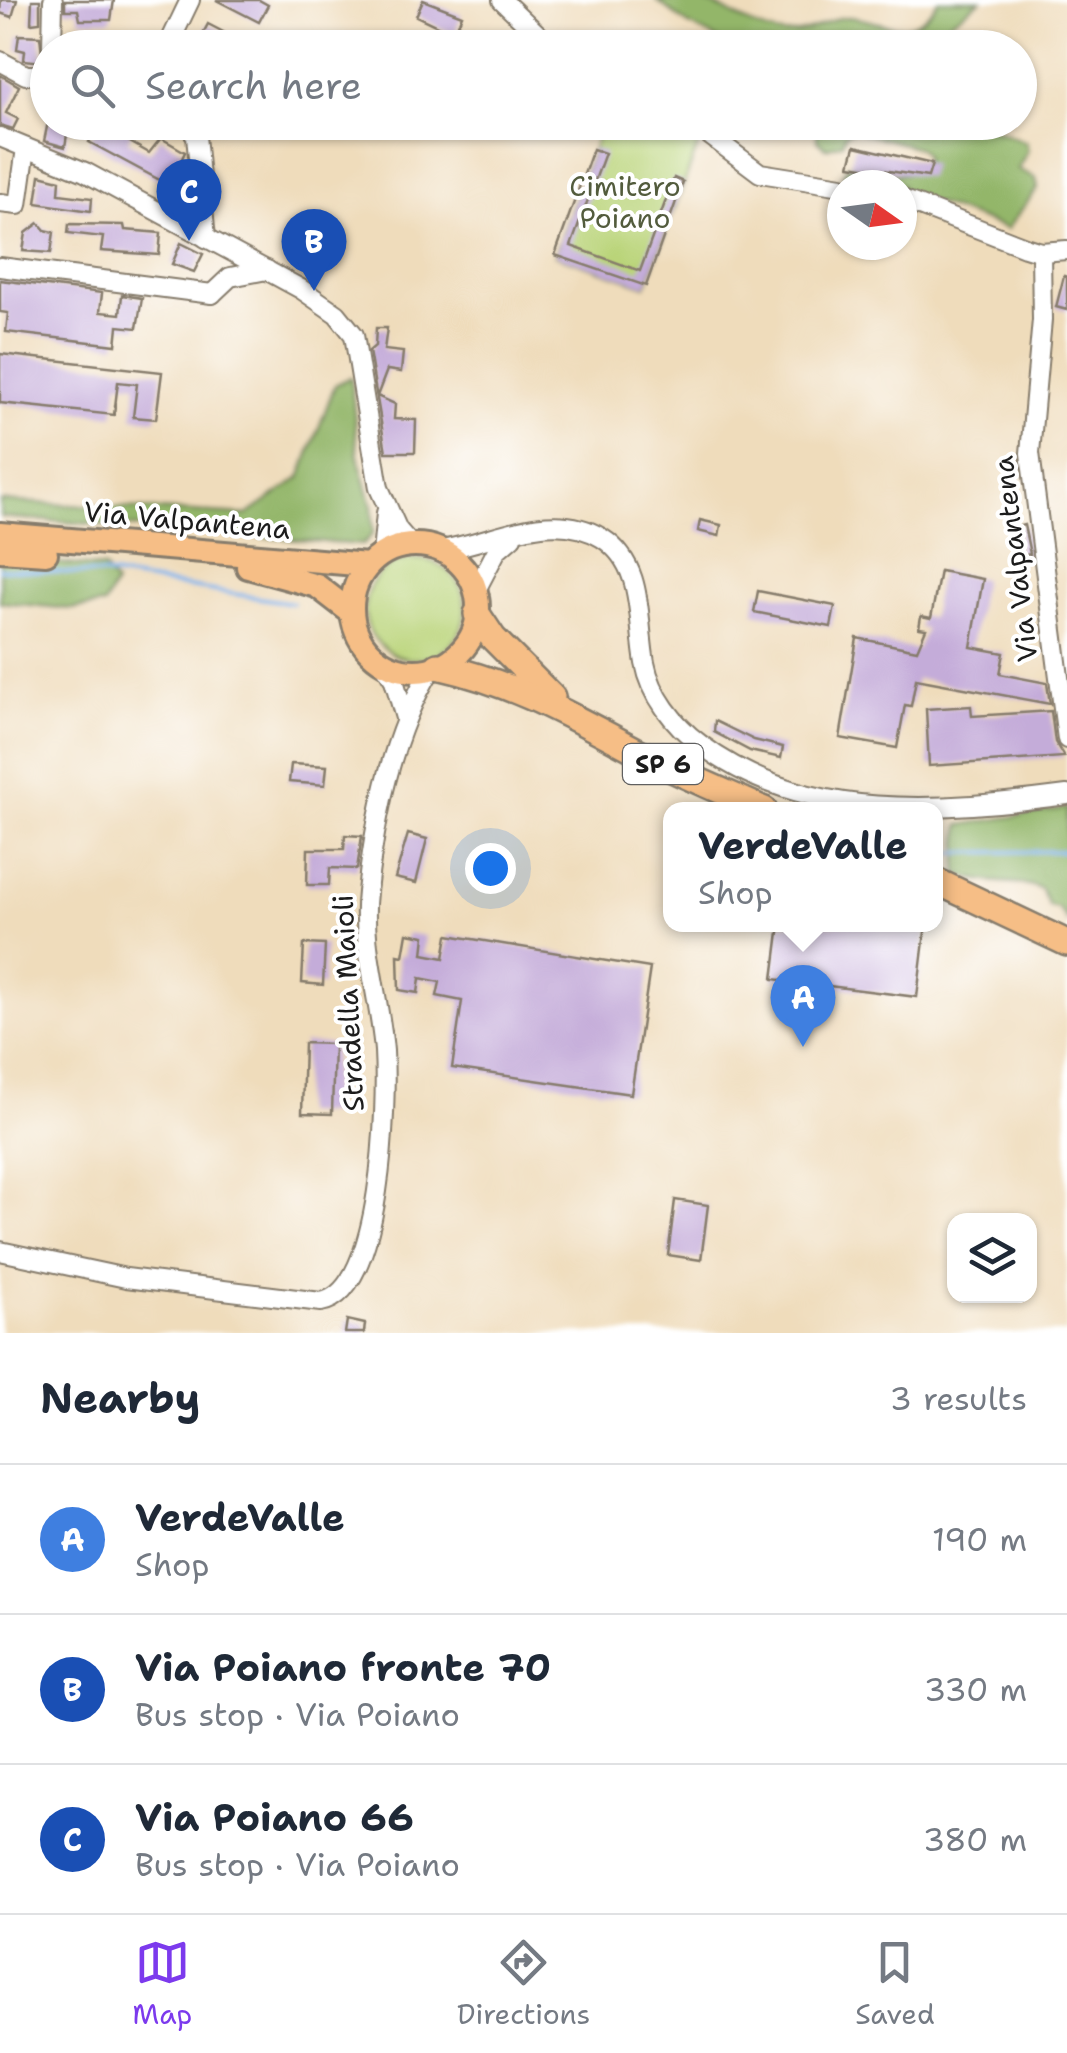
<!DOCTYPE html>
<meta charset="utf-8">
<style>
:root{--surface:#fff;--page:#f2f2f3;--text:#1f2937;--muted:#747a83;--line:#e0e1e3;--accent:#7c3aed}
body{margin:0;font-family:"Shantell Sans",sans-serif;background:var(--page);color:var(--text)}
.controls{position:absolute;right:30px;bottom:30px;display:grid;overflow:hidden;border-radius:20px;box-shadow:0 2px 8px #0004}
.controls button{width:90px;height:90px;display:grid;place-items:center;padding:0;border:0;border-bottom:2px solid var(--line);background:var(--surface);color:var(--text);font:50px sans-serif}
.compass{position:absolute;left:827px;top:170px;width:90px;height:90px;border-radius:50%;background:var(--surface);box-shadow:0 2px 8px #0004;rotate:104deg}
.you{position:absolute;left:490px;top:868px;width:35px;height:35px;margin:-25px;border:8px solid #fff;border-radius:50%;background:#1a73e8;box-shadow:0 0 0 15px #1a73e833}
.badge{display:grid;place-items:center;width:65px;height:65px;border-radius:50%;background:var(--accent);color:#fff;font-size:32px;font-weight:700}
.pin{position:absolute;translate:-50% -82px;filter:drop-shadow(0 2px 5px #0008)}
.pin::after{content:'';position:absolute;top:52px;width:35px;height:30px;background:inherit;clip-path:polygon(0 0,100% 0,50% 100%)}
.popup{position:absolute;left:663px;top:802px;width:280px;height:130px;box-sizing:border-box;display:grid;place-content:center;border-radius:20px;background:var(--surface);filter:drop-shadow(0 2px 8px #0005);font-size:32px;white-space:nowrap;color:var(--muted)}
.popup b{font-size:38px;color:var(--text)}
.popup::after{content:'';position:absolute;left:50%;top:100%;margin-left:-20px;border:20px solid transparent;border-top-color:var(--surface)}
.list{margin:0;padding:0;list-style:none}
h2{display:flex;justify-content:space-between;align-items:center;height:130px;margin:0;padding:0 40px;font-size:42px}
h2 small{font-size:32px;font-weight:400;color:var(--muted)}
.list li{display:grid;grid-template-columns:65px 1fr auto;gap:30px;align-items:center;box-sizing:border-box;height:150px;padding:0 40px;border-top:2px solid var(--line)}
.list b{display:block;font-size:38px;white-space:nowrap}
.list p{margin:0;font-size:32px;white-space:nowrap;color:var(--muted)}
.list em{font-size:32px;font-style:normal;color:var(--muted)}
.icon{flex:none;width:55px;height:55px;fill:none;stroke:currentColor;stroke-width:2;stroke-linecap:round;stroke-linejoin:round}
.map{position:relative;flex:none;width:1067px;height:1333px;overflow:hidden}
.search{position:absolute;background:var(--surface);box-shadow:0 2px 8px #0004;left:30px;right:30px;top:30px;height:110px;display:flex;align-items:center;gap:25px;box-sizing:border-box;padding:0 35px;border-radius:55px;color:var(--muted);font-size:38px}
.sheet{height:580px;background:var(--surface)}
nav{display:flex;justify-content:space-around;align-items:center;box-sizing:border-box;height:140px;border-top:2px solid var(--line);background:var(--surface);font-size:28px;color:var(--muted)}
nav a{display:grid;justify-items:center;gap:5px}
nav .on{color:var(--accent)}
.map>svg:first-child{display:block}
.green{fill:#bad479;stroke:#6b784a;stroke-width:2.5}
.forest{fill:#93b669;stroke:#586942;stroke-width:2.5}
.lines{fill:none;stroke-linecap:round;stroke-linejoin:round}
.stream{stroke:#7bb0e9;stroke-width:4}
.building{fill:#c4acd9}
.minor-casing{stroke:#867c6c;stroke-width:22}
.major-casing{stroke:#867c6c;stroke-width:28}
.highway-casing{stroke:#867c6c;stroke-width:30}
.minor{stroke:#fff;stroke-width:18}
.major{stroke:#f6be86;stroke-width:22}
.highway{stroke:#f6be86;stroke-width:25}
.labels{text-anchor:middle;stroke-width:8;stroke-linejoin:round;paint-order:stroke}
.shield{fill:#fff;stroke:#606060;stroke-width:2.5}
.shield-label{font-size:25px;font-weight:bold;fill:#1c1c1c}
.park-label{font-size:28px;fill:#535c3d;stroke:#fff}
.street-label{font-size:28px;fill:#1c1c1c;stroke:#fff}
</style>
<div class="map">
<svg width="1067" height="1333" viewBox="0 0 1067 1333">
<rect width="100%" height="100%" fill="#fff"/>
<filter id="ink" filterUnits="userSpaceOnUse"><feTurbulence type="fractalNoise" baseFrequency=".01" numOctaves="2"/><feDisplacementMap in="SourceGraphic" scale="20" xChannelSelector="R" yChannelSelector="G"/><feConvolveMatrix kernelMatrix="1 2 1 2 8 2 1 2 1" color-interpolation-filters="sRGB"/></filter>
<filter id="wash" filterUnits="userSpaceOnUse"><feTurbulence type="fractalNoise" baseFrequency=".0048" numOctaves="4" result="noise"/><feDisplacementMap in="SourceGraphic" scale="40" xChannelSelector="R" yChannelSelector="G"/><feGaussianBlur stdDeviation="2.25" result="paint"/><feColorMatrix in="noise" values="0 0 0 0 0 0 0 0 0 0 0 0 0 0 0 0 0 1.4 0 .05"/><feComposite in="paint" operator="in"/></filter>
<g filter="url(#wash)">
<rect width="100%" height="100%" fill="#efdcbb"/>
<g class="green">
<path d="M602,123H683L703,132L646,286L555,255Z"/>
<circle cx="415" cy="609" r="50"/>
</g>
<g class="forest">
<path d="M656,0C669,0 683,0 695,0C725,5 750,30 782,34C810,37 832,15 849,17C887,21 912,44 938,0H981L939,30L937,47H732L687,24Z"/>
<path d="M817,122L979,123L1026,142L1028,150L1018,169L1036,178L1038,188L1007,229L902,191V185L842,178L847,166C874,168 897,183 922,167L925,156L919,148L855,131L846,133L842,143L826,148L817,140Z"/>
<path d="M351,377L358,456L372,506L373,533L363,545L0,517V501L247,515L300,478L335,385Z"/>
<path d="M0,557L104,568L115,584L104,605L71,609L0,602Z"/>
<path d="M1067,808V921L1058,908L1049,906L1041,889C1016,878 986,887 957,873L960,825Z"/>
</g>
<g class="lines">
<g class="stream">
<path d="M0,569L111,575L292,603"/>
<path d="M936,853L1067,851"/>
</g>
</g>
<g id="blocks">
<g class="building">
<path d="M1,0H17L12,17L0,13Z"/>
<path d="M32,0H40V22L31,23Z"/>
<path d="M65,0H114L111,20H80L78,10H65Z"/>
<path d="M216,0H259L268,5L259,22Z"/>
<path d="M423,0L462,15L454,34L416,16Z"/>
<path d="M208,24L254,48H211L199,41Z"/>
<path d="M19,35L40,36L43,62L24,60L25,51L17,49Z"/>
<path d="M75,37L120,39V48H75Z"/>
<path d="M0,75L19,86L6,113L18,119L13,129L0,125Z"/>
<path d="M48,122H69L65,147L44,141Z"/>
<path d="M115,122H134L128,141L149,153L161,138L185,152L169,185L89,142L99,123L111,130Z"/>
<path d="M855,146L932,164L928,177L850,165Z"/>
<path d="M593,149L605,153L571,246L640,271L674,178L683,182L646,286L555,255Z"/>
<path d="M40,175L60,180L59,194L92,198L91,211L36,203Z"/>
<path d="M39,223L45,230L54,232L51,253L23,251L26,233Z"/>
<path d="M69,224L124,225L125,230L161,233L159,255L101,251L103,237L68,233Z"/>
<path d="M181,243L203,254L194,272L172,264Z"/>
<path d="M1064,276L1067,277V310L1056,307Z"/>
<path d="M0,280L102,293L100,312L120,314L122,295L142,298L137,328L118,326L116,345L6,332L8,313L0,312Z"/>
<path d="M376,328H387L384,350L403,352L401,372L387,370L377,396L395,404L394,419L416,420L415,452H386L369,351L375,346Z"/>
<path d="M0,354L162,372L156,419L133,417L137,384L118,382L114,415L0,403Z"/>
<path d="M700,520L721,525L719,536L698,531Z"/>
<path d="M1024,525L1030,554L1017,557L1020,526Z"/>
<path d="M940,571L983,579L971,647L1004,653L1000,674L1047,683L1050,704L916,679L911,706L905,705L897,748L840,738L857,638L917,650L926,629L919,628L921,616L931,618Z"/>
<path d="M758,591L835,606L831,627L754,612Z"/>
<path d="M971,706L972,716L1051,711L1055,742L1064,757L929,766L926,709Z"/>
<path d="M715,721L754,740L783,747L781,758L750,751L714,732Z"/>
<path d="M291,764L327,766L325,785L289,782Z"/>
<path d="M408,834L427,839L416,883L395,878Z"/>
<path d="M345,835L362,836L357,869L330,868L329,885H307L308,849H344Z"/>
<path d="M780,924H926L917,997L773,979Z"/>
<path d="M407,933L425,936L423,954L444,958L448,935L650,968L631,1094L452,1068L462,1001L437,996L440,982L420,978L418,993L399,990L398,955L403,956Z"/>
<path d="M304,944L325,945L323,985L302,983Z"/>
<path d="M304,1043L334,1044L332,1114L302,1113Z"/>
<path d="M675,1200L708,1205L701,1260L668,1255Z"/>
<path d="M347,1320L365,1324L364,1333H345Z"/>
</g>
</g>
</g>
<g filter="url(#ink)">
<use href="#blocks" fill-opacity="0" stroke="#867c6c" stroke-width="2.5"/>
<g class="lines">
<g class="minor-casing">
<g id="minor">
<path d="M502,0L552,48"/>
<path d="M52,48L53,0"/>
<path d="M167,48L190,0"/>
<path d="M0,61L26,75H48"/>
<path d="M187,122L196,136L206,238"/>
<path d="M692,122L760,173L842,186"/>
<path d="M0,137L85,172L301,289L337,314L354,335L379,488L398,530L411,545"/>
<path d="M902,199L1025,247L1041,252L1067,250"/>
<path d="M0,203L18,205L26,148"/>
<path d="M1041,252L1042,320L1030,453L1067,739"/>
<path d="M0,267L212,294"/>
<path d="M212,294L230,277L267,270"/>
<path d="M440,550C493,543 551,506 602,538C645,565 637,620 645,663C651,695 674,725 700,744C805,824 943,811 1067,795"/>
<path d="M382,554L386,513"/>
<path d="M475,592L497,550L512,537"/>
<path d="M383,662L394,680L405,718"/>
<path d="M0,1251L126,1278L321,1302C383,1292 387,1102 384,1051C380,999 361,944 367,892C375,817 392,732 432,668"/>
</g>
</g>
<g class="major-casing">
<g id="major">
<path d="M0,534L368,565"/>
<circle cx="415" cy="608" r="63"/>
<path d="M0,550L46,553"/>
<path d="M248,567L317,586L352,613"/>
</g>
</g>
<g class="highway-casing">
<g id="highway">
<path d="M477,614L493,638L552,697"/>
<path d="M438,666C527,686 585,725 664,765C697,781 731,795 764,810"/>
<path d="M936,881L1067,943"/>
</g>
</g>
<use href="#minor" class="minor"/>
<use href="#major" class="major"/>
<use href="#highway" class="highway"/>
</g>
</g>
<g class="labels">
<rect class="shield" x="623" y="744" width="80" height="40" rx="8"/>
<g class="shield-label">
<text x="663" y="773">SP 6</text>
</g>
<g class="park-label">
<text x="625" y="196">Cimitero<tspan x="625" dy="32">Poiano</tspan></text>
</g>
<g class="street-label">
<text transform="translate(187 520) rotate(5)" y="10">Via Valpantena</text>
<text transform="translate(1015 559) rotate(-97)" y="10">Via Valpantena</text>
<text transform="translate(348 1003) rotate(-93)" y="10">Stradella Maioli</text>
</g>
</g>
</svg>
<div class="controls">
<button><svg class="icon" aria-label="layers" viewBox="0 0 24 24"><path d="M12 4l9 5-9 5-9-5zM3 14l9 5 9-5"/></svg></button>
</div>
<svg class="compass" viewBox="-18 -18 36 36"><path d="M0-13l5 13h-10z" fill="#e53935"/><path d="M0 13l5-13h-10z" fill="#747a83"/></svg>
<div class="you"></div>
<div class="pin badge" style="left:803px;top:1047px;background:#3f7fe0">A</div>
<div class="popup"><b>VerdeValle</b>Shop</div>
<div class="pin badge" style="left:314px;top:291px;background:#1a4fb4">B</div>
<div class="pin badge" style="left:189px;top:241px;background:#1a4fb4">C</div>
<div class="search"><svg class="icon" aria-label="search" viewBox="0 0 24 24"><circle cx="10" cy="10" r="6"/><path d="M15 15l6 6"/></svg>Search here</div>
</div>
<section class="sheet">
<h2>Nearby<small>3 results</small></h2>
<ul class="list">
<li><span class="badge" style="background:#3f7fe0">A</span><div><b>VerdeValle</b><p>Shop</p></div><em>190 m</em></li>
<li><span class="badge" style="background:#1a4fb4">B</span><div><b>Via Poiano fronte 70</b><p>Bus stop · Via Poiano</p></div><em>330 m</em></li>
<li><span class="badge" style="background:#1a4fb4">C</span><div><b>Via Poiano 66</b><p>Bus stop · Via Poiano</p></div><em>380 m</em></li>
</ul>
</section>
<nav>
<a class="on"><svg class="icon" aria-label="map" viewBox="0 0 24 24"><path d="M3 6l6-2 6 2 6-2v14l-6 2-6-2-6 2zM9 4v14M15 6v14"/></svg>Map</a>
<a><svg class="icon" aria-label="directions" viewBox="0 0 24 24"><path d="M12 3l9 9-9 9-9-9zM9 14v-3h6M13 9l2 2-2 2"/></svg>Directions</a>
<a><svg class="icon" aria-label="saved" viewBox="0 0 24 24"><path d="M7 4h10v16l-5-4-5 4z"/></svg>Saved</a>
</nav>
